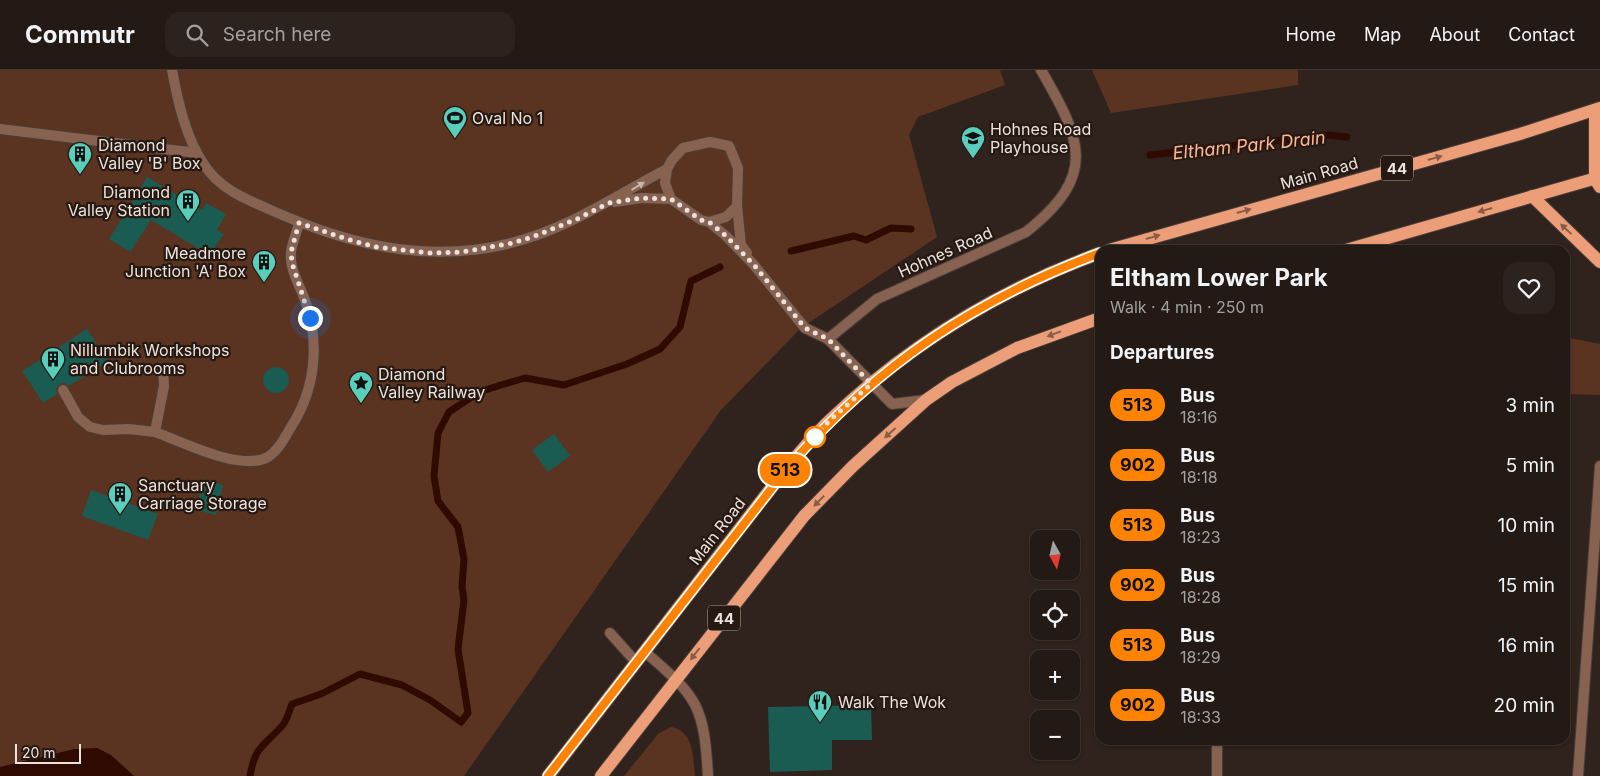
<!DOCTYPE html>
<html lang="en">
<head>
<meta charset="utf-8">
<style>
	body { margin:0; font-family:Inter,sans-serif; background:#2c231e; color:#f1f3f6; height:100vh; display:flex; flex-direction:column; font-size:19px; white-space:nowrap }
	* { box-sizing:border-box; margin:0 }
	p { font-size:16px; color:#a3a1a0 }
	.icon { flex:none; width:28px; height:28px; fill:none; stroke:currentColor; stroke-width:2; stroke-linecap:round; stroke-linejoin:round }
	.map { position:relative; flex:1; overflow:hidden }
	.drawer { position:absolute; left:1095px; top:175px; width:475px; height:500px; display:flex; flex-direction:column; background:#241a15; border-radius:15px; box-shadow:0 1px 4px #0004,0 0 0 1px #413834 }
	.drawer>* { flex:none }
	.badge { padding:0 10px; border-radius:16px; font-size:18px; line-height:32px }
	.needle { width:32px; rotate:172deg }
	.controls { position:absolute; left:1030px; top:460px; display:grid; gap:10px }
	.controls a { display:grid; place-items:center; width:50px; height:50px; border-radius:10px; background:#241a15; box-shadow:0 1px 4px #0004,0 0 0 1px #413834; font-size:25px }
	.scale { position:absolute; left:15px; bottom:12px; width:66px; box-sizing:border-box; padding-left:5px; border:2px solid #ebe1dd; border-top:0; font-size:14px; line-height:18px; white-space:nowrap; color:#ebe1dd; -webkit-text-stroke:4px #261912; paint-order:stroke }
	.you { position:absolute; width:25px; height:25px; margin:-12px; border:4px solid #fff; border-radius:50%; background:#1a73e8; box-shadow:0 0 0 8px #1a73e833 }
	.map>.badge { position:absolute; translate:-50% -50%; box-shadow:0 0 0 2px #fff }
	h2 { padding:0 15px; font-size:19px; line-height:45px }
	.round { display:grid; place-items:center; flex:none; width:52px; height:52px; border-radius:15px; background:#2c231e }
	.head { display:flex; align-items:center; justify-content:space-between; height:85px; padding:0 15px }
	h1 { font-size:24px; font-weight:700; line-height:38px }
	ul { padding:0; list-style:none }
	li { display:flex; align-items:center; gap:15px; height:60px; padding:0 15px }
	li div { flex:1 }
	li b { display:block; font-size:19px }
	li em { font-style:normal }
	li .badge { min-width:55px; font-weight:700; text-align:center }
	header { display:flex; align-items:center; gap:30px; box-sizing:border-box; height:70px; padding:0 25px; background:#241a15; border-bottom:1px solid #413834 }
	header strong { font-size:24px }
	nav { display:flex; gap:28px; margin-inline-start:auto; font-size:18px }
	.search { width:350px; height:45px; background:#2c231e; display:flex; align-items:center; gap:12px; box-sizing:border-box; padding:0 18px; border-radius:15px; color:#a3a1a0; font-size:19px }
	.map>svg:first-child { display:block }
	.green { fill:#5b3421 }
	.water { fill:#2e0a00 }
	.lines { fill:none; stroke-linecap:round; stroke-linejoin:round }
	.stream { stroke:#2e0a00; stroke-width:7 }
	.building { fill:#1a5b52 }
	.lane-casing { stroke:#4a3d37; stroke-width:12 }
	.street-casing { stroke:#4a3d37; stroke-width:12 }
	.primary-casing { stroke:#4a3d37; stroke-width:14 }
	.lane { stroke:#886250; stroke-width:10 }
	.street { stroke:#886250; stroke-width:10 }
	.primary { stroke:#ec9e78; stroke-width:12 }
	.oneway { fill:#895c45 }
	.oneway2 { fill:#c8b5ac }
	.line-casing { stroke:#fff; stroke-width:11 }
	.line { stroke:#ff8200; stroke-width:8 }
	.walk { stroke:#ebe1dd; stroke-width:5; stroke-dasharray:0 9 }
	.stop-dot { fill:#fff; stroke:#ff8200; stroke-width:2.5 }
	.labels { text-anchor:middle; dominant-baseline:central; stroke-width:4.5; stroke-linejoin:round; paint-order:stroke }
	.shield { fill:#261912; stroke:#b0a5a0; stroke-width:1 }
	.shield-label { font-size:15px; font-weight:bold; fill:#ebe1dd }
	.poi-label { font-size:16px; fill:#ebe1dd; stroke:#261912; text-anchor:start }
	.street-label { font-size:16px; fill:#ebe1dd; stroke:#261912 }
	.water-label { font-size:18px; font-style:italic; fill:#ffb694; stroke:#261912 }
</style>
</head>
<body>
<header>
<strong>Commutr</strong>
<div class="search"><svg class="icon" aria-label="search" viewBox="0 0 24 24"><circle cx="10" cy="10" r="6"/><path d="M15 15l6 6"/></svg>Search here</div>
<nav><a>Home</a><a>Map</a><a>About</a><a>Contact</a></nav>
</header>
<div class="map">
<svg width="1600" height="706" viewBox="0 0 1600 706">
	<rect width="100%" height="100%" fill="#30221c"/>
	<path class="green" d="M0,0H1000L1005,15L918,47L909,65L937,167L801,258L721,340L464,706H134L123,696L75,679L0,697Z
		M1092,0H1298V15L1111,43Z
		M1565,267L1600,274V325L1565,324Z
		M671,657C694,661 693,687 695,706H624L658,664Z"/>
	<path class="water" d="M97,678L111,685L134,706H0V697L75,679Z"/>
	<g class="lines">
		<path class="stream" d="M1150,85L1328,65L1347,67
			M791,181L854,166L866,170L891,158L911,159
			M250,706C255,676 263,677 282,656C287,651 289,641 292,634L321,624L360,604L402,615L430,630L461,652L468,643L458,579L464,530L462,517L464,489L458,457L438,431L434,406L438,363L449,342L479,322L501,315L525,308L564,315L627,294L660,279L680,257L691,211L720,197"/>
	</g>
	<path class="building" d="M147,107L202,140L206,133L226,144L217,160L224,164L209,185L151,150L130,182L109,169Z
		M87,259L108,291L69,316L64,313L59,314L56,319L57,324L43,333L22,301Z
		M263 310a13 13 0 1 1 26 0a13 13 0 1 1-26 0Z
		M554,364L570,386L548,402L532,380Z
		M203,409L223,415L216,445L196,440Z
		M91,420L158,444L148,470L82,446Z
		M871,635L872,670H832V700L770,702L768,637Z"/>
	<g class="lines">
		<g class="lane-casing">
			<path id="lane" d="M172,0C178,32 186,69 205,96C221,120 248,130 273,141C349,175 428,194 511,173C568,159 615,126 667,99
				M0,59L197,83
				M710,72L729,76L738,98L737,136L726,147L709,152L701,150L671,129L665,113L667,99L672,90L683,78Z
				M615,132L641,128L671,129
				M737,136L741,175L747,183
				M709,152L726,166L754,195L805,258L828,269
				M163,299L164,316L155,362C183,372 240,402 268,387C279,380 285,367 291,357C315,320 320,275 306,233C301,217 289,200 291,182C292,173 297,162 299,153
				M63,320L78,347L90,357L103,360L129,359L155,362
				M610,563L636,592"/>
		</g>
		<g class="street-casing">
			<path id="street" d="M926,330L892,334L828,269L877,229L1026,162C1098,105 1082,71 1041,0
				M645,582C698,627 704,636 708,706
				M1217,706V670
				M1578,706L1600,396"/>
		</g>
		<g class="primary-casing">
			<path id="primary" d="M1595,40V109L1600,117
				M1532,126L1600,192
				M1109,180L1520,64L1600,38
				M1346,180L1600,107
				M548,706L789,395C802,380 815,364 830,350C908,275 999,220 1100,183
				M601,706L804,446L853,396L926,330L952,312L1017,278L1100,248"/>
		</g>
		<use href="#lane" class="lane"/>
		<use href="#street" class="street"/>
		<use href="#primary" class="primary"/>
	</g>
	<defs><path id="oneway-solid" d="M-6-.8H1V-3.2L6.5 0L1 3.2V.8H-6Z" transform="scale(1.25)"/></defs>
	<g class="oneway">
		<use href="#oneway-solid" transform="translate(1435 88) rotate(-16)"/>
		<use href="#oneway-solid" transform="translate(1485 140) rotate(164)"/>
		<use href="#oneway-solid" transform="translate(1244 141) rotate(-16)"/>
		<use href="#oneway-solid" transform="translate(1566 159) rotate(-137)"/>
		<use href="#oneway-solid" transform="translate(1153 167) rotate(-16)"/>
		<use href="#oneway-solid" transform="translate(1054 264) rotate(160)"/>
		<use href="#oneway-solid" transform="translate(890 363) rotate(138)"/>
		<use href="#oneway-solid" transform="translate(819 431) rotate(134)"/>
		<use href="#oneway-solid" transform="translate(695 584) rotate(128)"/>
	</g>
	<use class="oneway2" href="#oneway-solid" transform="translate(638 116) rotate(-31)"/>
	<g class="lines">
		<g class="line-casing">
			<path id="line" d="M548,706L789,396C878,295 974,230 1100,183"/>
		</g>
		<use href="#line" class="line"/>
		<path class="walk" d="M310,248L292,193L291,182L299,153L350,170L376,177L431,183L462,182L513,173L535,166L577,149L609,133L641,128L671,129L701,150L709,152L726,166L754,195L805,258L828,269L871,314L829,351L815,367"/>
	</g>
	<defs>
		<g id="stadium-pin" transform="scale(1.25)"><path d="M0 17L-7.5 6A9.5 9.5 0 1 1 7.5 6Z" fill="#5acebd" stroke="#261912"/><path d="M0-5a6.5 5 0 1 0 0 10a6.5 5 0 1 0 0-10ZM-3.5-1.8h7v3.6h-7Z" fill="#111"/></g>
		<g id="school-pin" transform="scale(1.25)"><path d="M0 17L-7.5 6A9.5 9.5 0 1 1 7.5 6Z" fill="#5acebd" stroke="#261912"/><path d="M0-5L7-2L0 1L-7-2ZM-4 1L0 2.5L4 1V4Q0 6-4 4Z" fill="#111"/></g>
		<g id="building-pin" transform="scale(1.25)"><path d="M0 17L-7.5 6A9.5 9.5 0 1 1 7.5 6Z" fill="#5acebd" stroke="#261912"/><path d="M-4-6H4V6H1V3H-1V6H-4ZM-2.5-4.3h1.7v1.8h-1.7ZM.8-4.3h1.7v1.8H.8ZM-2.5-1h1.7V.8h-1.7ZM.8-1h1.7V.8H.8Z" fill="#111"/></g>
		<g id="sight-pin" transform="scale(1.25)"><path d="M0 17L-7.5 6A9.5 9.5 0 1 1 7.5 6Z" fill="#5acebd" stroke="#261912"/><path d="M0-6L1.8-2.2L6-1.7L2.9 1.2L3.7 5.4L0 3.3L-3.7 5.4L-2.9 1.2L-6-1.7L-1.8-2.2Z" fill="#111"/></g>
		<g id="restaurant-pin" transform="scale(1.25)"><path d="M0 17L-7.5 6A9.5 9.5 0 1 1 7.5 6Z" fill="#5acebd" stroke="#261912"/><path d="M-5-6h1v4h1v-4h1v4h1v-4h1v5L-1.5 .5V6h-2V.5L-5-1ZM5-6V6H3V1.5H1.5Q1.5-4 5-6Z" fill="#111"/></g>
	</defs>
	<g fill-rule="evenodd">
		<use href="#stadium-pin" x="455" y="48"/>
		<use href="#school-pin" x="973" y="68"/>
		<use href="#building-pin" x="80" y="84"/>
		<use href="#building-pin" x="188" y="131"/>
		<use href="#building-pin" x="264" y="192"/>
		<use href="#building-pin" x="53" y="289"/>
		<use href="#sight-pin" x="361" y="313"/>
		<use href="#building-pin" x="120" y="424"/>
		<use href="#restaurant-pin" x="820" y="632"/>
	</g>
	<circle class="stop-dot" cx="815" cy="367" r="10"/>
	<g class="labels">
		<g class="shield">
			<rect x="1381" y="85.5" width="32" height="25" rx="4"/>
			<rect x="708" y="535.5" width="32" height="25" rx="4"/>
		</g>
		<g class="shield-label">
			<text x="1397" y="98">44</text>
			<text x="724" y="548">44</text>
		</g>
		<g class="poi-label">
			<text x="472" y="48">Oval No 1</text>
			<text x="990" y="59">Hohnes Road<tspan x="990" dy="18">Playhouse</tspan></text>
			<text x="98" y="75">Diamond<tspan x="98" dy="18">Valley 'B' Box</tspan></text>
			<text x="170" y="122" text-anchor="end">Diamond<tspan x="170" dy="18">Valley Station</tspan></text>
			<text x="246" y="183" text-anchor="end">Meadmore<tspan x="246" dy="18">Junction 'A' Box</tspan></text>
			<text x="70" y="280">Nillumbik Workshops<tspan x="70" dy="18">and Clubrooms</tspan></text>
			<text x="378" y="304">Diamond<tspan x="378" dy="18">Valley Railway</tspan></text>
			<text x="138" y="415">Sanctuary<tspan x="138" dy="18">Carriage Storage</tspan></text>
			<text x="838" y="632">Walk The Wok</text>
		</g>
		<g class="street-label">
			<text transform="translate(1319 103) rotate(-16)">Main Road</text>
			<text transform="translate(945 182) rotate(-24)">Hohnes Road</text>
			<text transform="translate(717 461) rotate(-52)">Main Road</text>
		</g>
		<g class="water-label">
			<text transform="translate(1249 75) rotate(-6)">Eltham Park Drain</text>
		</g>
	</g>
</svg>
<div class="controls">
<a><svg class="needle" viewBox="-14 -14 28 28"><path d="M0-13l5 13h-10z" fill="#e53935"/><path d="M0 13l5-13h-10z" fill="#a3a1a0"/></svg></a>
<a><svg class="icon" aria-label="locate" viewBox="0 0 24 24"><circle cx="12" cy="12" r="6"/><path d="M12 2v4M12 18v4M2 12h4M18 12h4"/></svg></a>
<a>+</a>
<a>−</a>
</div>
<div class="scale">20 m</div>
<div class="you" style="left:310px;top:248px"></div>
<b class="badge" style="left:785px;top:400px;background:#ff8200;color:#111">513</b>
<section class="drawer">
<div class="head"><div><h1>Eltham Lower Park</h1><p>Walk · 4 min · 250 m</p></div><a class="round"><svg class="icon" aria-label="heart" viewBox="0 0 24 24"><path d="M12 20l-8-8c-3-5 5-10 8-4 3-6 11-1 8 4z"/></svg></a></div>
<h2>Departures</h2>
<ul>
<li><span class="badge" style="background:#ff8200;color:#111">513</span><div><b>Bus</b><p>18:16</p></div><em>3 min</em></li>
<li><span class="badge" style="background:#ff8200;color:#111">902</span><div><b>Bus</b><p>18:18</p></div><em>5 min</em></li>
<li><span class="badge" style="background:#ff8200;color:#111">513</span><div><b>Bus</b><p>18:23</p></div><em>10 min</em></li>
<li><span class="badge" style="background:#ff8200;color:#111">902</span><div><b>Bus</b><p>18:28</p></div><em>15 min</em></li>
<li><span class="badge" style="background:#ff8200;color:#111">513</span><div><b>Bus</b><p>18:29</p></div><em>16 min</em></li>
<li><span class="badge" style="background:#ff8200;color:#111">902</span><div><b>Bus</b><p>18:33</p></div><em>20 min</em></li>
</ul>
</section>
</div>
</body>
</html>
